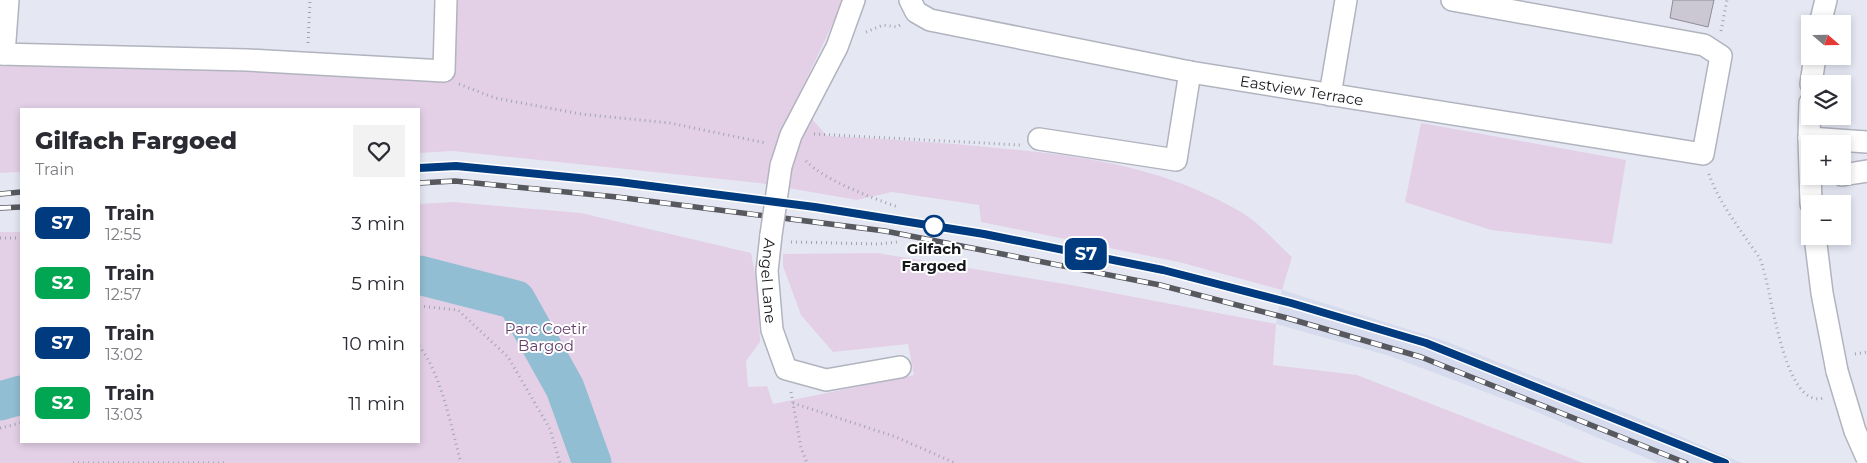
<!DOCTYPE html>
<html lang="en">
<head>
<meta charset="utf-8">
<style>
	body { margin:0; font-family:Montserrat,sans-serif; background:#f2f2f3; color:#2b2b33; height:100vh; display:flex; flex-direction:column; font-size:19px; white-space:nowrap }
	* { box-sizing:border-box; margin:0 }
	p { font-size:16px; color:#7c7c81 }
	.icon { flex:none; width:28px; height:28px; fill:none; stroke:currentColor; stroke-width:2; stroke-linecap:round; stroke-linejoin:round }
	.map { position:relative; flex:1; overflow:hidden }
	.details { position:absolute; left:20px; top:108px; width:400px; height:335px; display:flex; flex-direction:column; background:#fff; border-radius:0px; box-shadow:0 2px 8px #0003 }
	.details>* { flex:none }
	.badge { padding:0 10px; border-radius:8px; font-size:18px; line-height:32px }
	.needle { width:32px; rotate:110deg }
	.controls { position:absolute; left:1801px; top:15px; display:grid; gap:10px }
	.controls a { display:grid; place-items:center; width:50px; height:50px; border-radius:0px; background:#fff; box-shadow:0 2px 8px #0003; font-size:25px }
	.map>.badge { position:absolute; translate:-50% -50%; box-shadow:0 0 0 2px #fff }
	.round { display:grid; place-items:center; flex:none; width:52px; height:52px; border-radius:0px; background:#f2f2f3 }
	.summary { display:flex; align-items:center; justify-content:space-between; height:85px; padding:0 15px }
	h1 { font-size:24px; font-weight:800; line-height:38px }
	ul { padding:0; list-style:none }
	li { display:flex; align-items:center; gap:15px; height:60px; padding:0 15px }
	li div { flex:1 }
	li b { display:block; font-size:19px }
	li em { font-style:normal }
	li .badge { min-width:55px; font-weight:700; text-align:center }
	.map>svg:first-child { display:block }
	.built { fill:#d6dbed }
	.green { fill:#e3d0e7 }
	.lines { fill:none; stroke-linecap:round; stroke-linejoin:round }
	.river { stroke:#91bed2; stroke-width:39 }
	.building { fill:#cbc8d3; stroke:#8e8c96 }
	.minor-casing { stroke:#b1b4be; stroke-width:24 }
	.path { stroke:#a2a4ad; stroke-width:3; stroke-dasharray:1 4; stroke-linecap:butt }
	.minor { stroke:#fff; stroke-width:21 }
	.rail-casing { stroke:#57595f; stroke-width:5.5 }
	.rail { stroke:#fff; stroke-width:4; stroke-dasharray:11; stroke-linecap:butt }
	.minor-bridge-casing { stroke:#b1b4be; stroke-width:24; stroke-linecap:butt }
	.minor-bridge { stroke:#fff; stroke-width:21 }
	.line-casing { stroke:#fff; stroke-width:11 }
	.line { stroke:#003b80; stroke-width:8 }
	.stop-dot { fill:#fff; stroke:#003b80; stroke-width:2.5 }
	.labels { text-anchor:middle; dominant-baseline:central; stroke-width:4; stroke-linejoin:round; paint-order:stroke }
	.street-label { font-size:15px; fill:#16171b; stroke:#fff }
	.stop-label { font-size:15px; font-weight:bold; fill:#16171b; stroke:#fff }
	.park-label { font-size:15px; fill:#633e6c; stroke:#fff }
</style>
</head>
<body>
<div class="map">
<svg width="1867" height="463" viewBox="0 0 1867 463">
	<rect width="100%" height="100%" fill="#e5e8f3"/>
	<path class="built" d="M1282,290L1445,341L1631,415L1742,463H1658L1525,407L1390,356L1276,324Z"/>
	<path class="green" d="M454,0H844L796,101L827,136C884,139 941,142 998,148C1084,156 1165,167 1241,212C1260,223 1276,243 1292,257L1282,290L1179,262L981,222L979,205L892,192L857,200L759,183L453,151L419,153V109H21V172L0,173V61L444,80L455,71Z
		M1421,123L1626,160L1612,244L1491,230L1405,202Z
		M453,202L581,213L751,253L758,289L760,342L746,361L748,387L767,386L773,404L914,375L908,344L833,352L801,315L783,266V254L877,253L1071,285L1276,324L1273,365L1357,375L1583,463H0V232H21V441H419V204Z"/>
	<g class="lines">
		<path class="river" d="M419,275L516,300L565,388L592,463
			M0,401L21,395"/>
	</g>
	<path class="building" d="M1673,0H1714L1708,27L1670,18Z"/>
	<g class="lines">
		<g class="minor-casing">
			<g id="minor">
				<path id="s1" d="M910,0L916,12L930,20L1190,72L1703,154L1721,56L1704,45L1452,0"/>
				<path d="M1820,24L1826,0"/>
				<path d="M0,54L247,60L444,71L446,0"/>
				<path d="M4,54L8,0"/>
				<path d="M1811,84L1815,56"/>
				<path d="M1330,95L1346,0"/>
				<path d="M1810,103L1809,138L1811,204"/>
				<path d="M1809,138L1867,142"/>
				<path d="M1039,139L1176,160L1190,72"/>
				<path d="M781,166L791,135L837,47L854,0"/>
				<path d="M1842,175L1867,171"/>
				<path id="s2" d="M771,235L767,271L772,330L786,369L826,380L900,367"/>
				<path d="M1815,236L1822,293L1837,371"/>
			</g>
		</g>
		<path class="path" d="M1721,31L1727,0
			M866,32L883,25L897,27L900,25
			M308,43L310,0
			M459,84L495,98L581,114L670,123L766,143
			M814,134L1020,145
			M806,161C824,180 872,198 898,207
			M1709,174C1717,198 1733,219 1747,240C1751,246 1757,253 1760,259C1772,285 1782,410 1824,398
			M0,238H21
			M791,242L878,244L897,242
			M419,306L458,310L508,357L550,429L560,463
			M419,346C442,375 451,427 461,463
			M1855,354L1867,352
			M791,392L801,448L807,463
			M793,403L896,437L955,463
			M0,428L21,423
			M73,463H224"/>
		<use href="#minor" class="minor"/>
		<g class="rail-casing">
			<path id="rail" d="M419,168L456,166L619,182L780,202L933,225L1163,270L1291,303L1426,343L1725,463
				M419,183L455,181L617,197L885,231L1160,285L1287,318L1421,357L1686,463
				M0,194L21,192
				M0,208L21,207"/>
		</g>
		<use href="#rail" class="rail"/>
		<g class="minor-bridge-casing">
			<path id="minor-bridge" d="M771,235L781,166
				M1837,371L1855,431L1867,458"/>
		</g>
		<use href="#minor-bridge" class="minor-bridge"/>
	</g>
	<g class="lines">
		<g class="line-casing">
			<path id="line" d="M419,168L456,166L619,182L815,207L984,234L1163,270L1291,303L1426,343L1725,463"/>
		</g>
		<use href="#line" class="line"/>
	</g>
	<circle class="stop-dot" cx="934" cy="226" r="10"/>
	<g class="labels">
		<g class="street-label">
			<text stroke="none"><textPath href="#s1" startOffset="408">Eastview Terrace</textPath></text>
			<text stroke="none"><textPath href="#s2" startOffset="46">Angel Lane</textPath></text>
		</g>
		<g class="stop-label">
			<text x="934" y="248">Gilfach<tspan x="934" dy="17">Fargoed</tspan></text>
		</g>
		<g class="park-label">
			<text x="546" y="328">Parc Coetir<tspan x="546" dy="17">Bargod</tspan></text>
		</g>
	</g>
</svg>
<div class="controls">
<a><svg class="needle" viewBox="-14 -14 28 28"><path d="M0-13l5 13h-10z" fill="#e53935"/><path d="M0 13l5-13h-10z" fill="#7c7c81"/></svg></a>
<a><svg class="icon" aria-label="layers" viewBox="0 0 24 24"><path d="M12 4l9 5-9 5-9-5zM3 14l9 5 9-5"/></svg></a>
<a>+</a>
<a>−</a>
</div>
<b class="badge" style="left:1086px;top:254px;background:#003b80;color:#fff">S7</b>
<section class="details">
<div class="summary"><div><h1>Gilfach Fargoed</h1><p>Train</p></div><a class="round"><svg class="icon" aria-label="heart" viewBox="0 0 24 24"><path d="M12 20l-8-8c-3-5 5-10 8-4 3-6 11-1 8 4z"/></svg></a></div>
<ul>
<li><span class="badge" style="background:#003b80;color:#fff">S7</span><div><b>Train</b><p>12:55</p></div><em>3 min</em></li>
<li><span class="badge" style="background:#00a651;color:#fff">S2</span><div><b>Train</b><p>12:57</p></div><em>5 min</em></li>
<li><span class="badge" style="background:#003b80;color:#fff">S7</span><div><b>Train</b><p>13:02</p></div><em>10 min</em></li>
<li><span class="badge" style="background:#00a651;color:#fff">S2</span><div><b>Train</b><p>13:03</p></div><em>11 min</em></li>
</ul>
</section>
</div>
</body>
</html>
